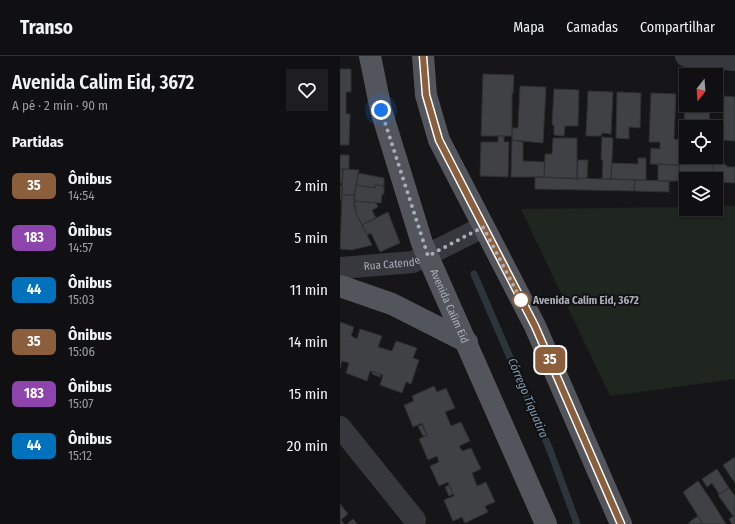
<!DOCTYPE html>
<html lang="pt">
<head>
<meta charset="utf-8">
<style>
	body { margin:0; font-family:"Fira Sans Condensed",sans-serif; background:#1e1e20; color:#f1f3f6; height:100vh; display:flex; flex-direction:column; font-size:15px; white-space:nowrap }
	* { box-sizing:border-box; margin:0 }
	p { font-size:13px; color:#9c9d9f }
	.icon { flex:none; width:22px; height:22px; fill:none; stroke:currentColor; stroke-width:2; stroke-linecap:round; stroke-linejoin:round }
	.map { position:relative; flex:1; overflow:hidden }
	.drawer { display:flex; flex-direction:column; background:#101012; width:340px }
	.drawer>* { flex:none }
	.badge { padding:0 8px; border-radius:6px; font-size:14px; line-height:26px }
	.needle { width:26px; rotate:197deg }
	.buttons { position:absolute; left:339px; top:12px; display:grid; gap:8px }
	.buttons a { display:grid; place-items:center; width:44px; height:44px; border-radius:0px; background:#101012; box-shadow:0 2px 6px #0003,0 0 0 1px #303032; font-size:20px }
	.you { position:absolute; width:20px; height:20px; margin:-10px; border:3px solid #fff; border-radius:50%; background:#1a73e8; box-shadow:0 0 0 6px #1a73e833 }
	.map>.badge { position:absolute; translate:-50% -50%; box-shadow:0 0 0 2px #fff }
	h2 { padding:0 12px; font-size:15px; line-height:36px }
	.round { display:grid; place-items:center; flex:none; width:42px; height:42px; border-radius:0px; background:#1e1e20 }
	.headline { display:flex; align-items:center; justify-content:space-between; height:68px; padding:0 12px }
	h1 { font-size:19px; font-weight:600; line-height:30px }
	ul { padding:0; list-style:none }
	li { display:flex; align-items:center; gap:12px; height:52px; padding:0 12px }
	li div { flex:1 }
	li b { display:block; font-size:15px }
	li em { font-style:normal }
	li .badge { min-width:44px; font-weight:700; text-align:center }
	header { display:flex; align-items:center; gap:24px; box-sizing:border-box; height:56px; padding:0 20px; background:#101012; border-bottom:1px solid #303032 }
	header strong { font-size:19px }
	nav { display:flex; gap:22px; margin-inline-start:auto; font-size:14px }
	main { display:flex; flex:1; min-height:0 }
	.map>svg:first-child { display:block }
	.green { fill:#1e261f }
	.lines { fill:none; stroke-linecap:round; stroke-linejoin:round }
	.stream { stroke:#2c353c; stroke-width:7 }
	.building { fill:#404145; stroke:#303034 }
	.street { stroke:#37383d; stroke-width:22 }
	.primary { stroke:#53555c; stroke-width:22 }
	.line-casing { stroke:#fff; stroke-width:9 }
	.line { stroke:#8b5e3c; stroke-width:6 }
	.walk { stroke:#a8adb8; stroke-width:4; stroke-dasharray:0 7.2 }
	.stop-dot { fill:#fff; stroke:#8b5e3c; stroke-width:2 }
	.labels { text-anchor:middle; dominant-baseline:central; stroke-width:4; stroke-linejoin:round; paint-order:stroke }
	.street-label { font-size:11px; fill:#a8adb8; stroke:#111113 }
	.stop-label { font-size:11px; font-weight:bold; fill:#a8adb8; stroke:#111113; text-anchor:start }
	.water-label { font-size:12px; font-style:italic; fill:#7f9bb3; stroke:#111113 }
</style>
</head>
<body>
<header>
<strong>Transo</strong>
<nav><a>Mapa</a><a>Camadas</a><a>Compartilhar</a></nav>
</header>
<main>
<section class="drawer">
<div class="headline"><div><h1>Avenida Calim Eid, 3672</h1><p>A pé · 2 min · 90 m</p></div><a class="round"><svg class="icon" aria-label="heart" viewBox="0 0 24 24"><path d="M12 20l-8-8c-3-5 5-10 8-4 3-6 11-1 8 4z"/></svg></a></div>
<h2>Partidas</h2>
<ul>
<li><span class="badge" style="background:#8b5e3c;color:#fff">35</span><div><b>Ônibus</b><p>14:54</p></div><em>2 min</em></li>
<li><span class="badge" style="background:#8e44ad;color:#fff">183</span><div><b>Ônibus</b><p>14:57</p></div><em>5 min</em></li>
<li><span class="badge" style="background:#0072bc;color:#fff">44</span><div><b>Ônibus</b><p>15:03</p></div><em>11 min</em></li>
<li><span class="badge" style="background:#8b5e3c;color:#fff">35</span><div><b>Ônibus</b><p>15:06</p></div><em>14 min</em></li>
<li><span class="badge" style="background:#8e44ad;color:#fff">183</span><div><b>Ônibus</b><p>15:07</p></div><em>15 min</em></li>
<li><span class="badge" style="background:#0072bc;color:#fff">44</span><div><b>Ônibus</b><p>15:12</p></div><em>20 min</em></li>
</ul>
</section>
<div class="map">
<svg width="395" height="468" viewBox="0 0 395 468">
	<rect width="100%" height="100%" fill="#161618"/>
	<path class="green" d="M376,150H395V323L270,340L181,153L346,151V153H376Z"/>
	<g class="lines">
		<path class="stream" d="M134,218L210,394L237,468"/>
	</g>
	<path class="building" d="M0,13H11V36H6V58H10L9,89H0Z
		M143,18L174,19L173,38L172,37V80H141Z
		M180,30L206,31L203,87L172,84V72H178Z
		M214,33L239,34L238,70H225L224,80L214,79V69H212Z
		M248,35L273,36L271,78L262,77L261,80H246Z
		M277,36L301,37L300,72L289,71V83L276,82Z
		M311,37L336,38L334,83L341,84L339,109L310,108L311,92L320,93V86H309Z
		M345,38L346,49H370L369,71H346V83H344V73Z
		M384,40L395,41V85L383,84Z
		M158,80H164V86H169L168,121L140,120L141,86H158Z
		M262,81L273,82L271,123H262L263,104H261Z
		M213,82H237V123L204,121L205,98H212Z
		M172,84L183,86V105L205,106L204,121H171Z
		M376,97H381V105L388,111H395V127L376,126V123H373L374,101H376Z
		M0,99H9V113H0Z
		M364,101H374L373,123L339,125L340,103L364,104Z
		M298,102H306V124L271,123L272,107L298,108Z
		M238,104H248L247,122L237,123Z
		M318,108L339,109V125H318Z
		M0,113H3L2,127H0Z
		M3,113L19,114L14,139H2Z
		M18,117L44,122V130L35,129V132L16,129Z
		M195,121L295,124L294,135L195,133Z
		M295,124L329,125V136L294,135Z
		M0,129L2,130L1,144H0Z
		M16,129L35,132V129L44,130V138H42L41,147L14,145Z
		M2,139H14V150L17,159L32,189L12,194L0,193Z
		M14,145L36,147L38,151L32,154L36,162L22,169L17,159Z
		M48,156L60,187L40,196L31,177L27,179L22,169Z
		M0,266L14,271L11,280L17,283L20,273L42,280L38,291L52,295L56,285L77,292L73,302L79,304L71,328L66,326L62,337L40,329L43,319L30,315L27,325L6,317L9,307L2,305L0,313Z
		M32,315L41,319L40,321L32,318Z
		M94,330L97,336L106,332L115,352L105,356L111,370L121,366L130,385L119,390L122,395L131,392L141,413L132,417L137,430L146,426L155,446L145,450L148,456L125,467L122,461L113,465L104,444L114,440L108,426L99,430L90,410L99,406L97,400L88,404L79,383L87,379L82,367L73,371L64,349L74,345L72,340Z
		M82,369L87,379L83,380L78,370Z
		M395,401V427L383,409Z
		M377,413L389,432L379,438L372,427L367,431L362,423Z
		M358,425L371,444L386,468H363L343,436Z
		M109,429L113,438L109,440L105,431Z
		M389,432L395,440V458L393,460L378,439Z
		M0,448L8,458L1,464L4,468H0Z
		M395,459V468H392L389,463Z
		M358,460L363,468H348L352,464Z
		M13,463L17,468H7Z"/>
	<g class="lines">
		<g class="street">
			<path d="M346,0L395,4"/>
			<path id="s1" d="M0,212L73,206L143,171"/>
			<path d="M0,371L75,464"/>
		</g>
		<g class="primary">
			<path id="s2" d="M30,0L41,54L82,187L206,468"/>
			<path d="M83,0L86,39L99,84L195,270L281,468"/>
			<path d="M0,230L52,248L127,286"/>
		</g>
	</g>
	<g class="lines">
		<g class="line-casing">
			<path id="line" d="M83,0L86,39L99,84L195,270L281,468"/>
		</g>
		<use href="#line" class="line"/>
		<path class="walk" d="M41,54L88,200L143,171L181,244"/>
	</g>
	<circle class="stop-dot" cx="181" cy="244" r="8"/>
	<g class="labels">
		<g class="street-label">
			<text stroke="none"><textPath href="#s1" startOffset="52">Rua Catende</textPath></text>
			<text stroke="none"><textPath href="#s2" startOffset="263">Avenida Calim Eid</textPath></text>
		</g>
		<g class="stop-label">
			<text x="193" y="244">Avenida Calim Eid, 3672</text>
		</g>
		<g class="water-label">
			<text transform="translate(188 342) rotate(67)">Córrego Tiquatira</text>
		</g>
	</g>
</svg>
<div class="buttons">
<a><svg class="needle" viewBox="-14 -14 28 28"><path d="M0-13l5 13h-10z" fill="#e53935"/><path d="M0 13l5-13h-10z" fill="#9c9d9f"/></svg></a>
<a><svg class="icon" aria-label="locate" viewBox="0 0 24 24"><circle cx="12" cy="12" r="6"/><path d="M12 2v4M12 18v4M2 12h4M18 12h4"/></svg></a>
<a><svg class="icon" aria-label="layers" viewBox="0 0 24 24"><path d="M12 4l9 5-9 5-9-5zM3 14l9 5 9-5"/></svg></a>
</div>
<div class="you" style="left:41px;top:54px"></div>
<b class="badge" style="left:210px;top:304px;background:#8b5e3c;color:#fff">35</b>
</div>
</main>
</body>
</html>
